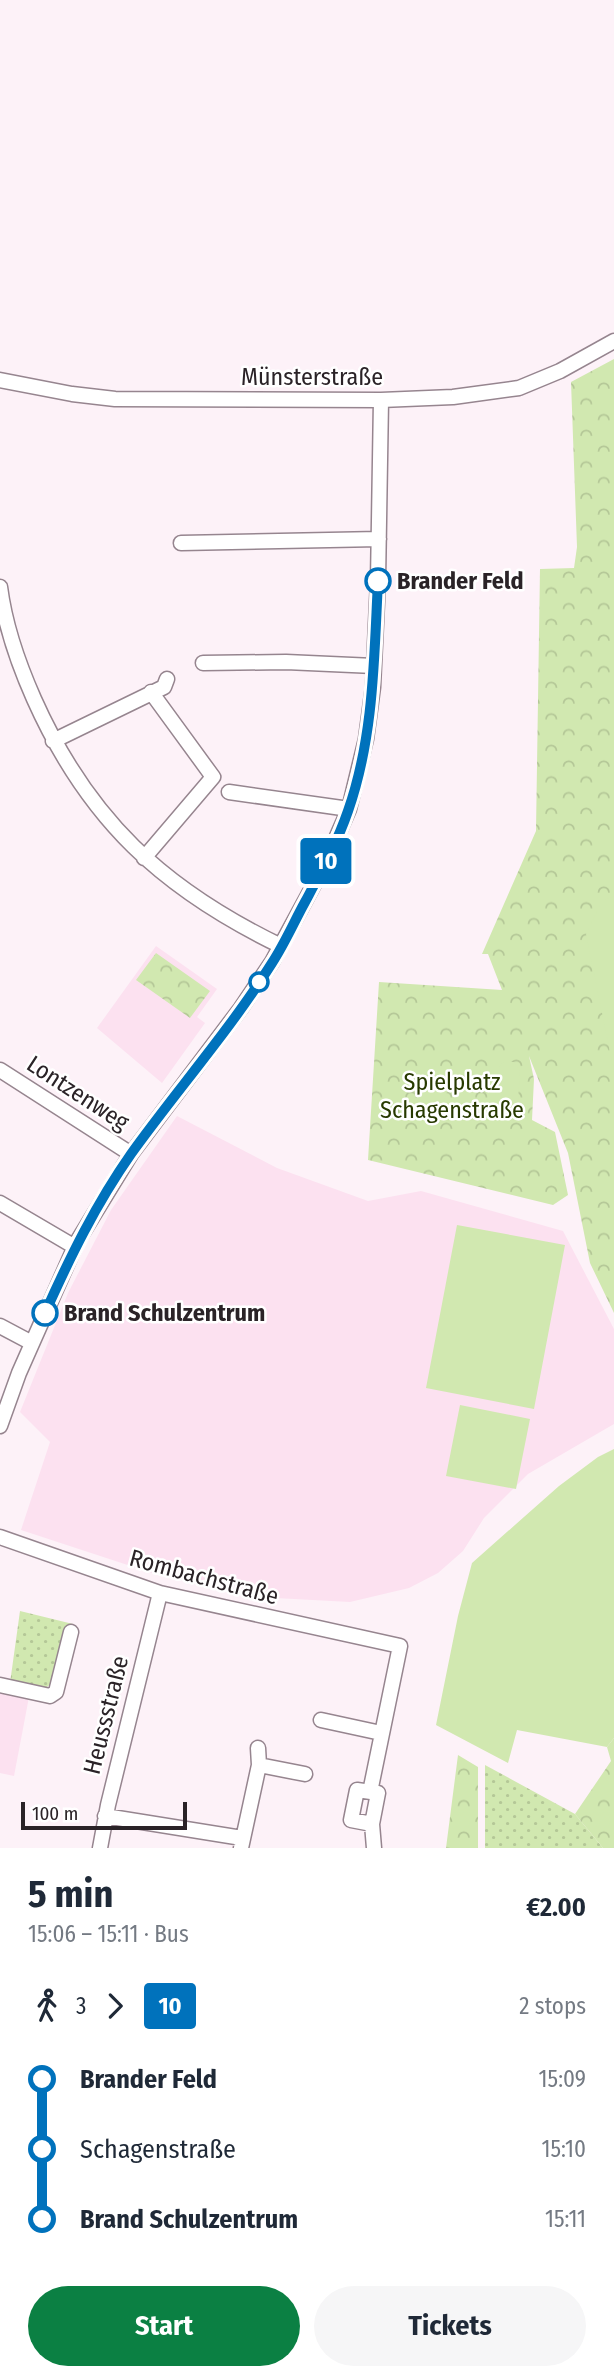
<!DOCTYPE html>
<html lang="en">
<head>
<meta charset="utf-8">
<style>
	body { margin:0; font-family:"Fira Sans Condensed",sans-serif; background:#f6f6f7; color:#1f2937; height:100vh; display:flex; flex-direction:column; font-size:26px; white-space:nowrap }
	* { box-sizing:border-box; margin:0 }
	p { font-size:23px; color:#747a83 }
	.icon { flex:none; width:38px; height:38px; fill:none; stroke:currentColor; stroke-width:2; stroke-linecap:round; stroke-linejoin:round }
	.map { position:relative; height:1848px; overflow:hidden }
	.sheet { display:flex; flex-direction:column; background:#fff; flex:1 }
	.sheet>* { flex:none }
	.badge { padding:0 14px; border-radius:5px; font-size:24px; line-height:46px }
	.scale { position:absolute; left:21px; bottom:18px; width:166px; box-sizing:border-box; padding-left:7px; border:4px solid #2a2327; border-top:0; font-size:19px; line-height:24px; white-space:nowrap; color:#2a2327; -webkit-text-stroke:5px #fff; paint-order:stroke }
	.map>.badge { position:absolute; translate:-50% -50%; box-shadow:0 0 0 4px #fff }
	.legs { display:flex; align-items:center; gap:10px; height:77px; padding:0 28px; font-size:23px }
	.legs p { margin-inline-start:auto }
	.headline { display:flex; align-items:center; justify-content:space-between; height:119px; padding:0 28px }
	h1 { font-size:38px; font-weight:700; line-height:52px }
	.primary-button { display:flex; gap:14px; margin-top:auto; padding:14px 28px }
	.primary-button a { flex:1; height:80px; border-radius:42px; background:#0b8043; color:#fff; font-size:28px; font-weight:700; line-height:80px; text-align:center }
	.primary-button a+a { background:#f6f6f7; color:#1f2937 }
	ul { padding:0 28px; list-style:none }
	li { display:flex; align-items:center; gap:24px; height:70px; font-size:26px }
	li i { display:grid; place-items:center; width:10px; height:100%; margin:0 9px; background:currentColor }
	li i::after { content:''; width:18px; height:18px; margin:-9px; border:5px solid; border-radius:50%; background:#fff }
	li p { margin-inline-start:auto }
	li:first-child i { background:linear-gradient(#0000 50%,currentColor 0) }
	li:last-child i { background:linear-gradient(currentColor 50%,#0000 0) }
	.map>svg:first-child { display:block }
	.built { fill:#fce1f0 }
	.grass { fill:url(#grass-dots) }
	.park { fill:url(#park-crowns) }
	.pitch { fill:#d1e8b0 }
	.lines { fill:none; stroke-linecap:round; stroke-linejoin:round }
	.minor-casing { stroke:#96858f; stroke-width:17 }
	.minor { stroke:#fff; stroke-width:14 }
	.line-1-casing { stroke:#fff; stroke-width:16 }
	.line-1 { stroke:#0072bc; stroke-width:10 }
	.stop-1-dot { fill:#fff; stroke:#0072bc; stroke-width:3.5 }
	.labels { text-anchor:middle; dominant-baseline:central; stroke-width:5; stroke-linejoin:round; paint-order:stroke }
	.street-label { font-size:24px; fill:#2a2327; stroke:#fff }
	.stop-label { font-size:24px; font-weight:bold; fill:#2a2327; stroke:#fff; text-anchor:start }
	.park-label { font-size:24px; fill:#283a00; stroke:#fff }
</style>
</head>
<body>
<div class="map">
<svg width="614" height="1848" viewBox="0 0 614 1848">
	<defs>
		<pattern id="grass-dots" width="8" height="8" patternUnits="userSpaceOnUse" patternTransform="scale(1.75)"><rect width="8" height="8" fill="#d1e8b0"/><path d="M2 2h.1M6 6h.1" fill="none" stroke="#b4c797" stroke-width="1.8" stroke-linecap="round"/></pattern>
		<pattern id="park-crowns" width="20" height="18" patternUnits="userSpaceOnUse" patternTransform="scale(1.75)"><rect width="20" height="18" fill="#d1e8b0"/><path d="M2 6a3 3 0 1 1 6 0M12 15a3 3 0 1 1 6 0" fill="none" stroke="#b4c797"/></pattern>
	</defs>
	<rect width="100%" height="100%" fill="#fdf2f8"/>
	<path class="built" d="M156,946L217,989L197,1017L205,1023L162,1083L97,1028Z
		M177,1116L277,1168L368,1201L421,1191L563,1231L614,1329V1424L528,1474L484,1518L463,1551L438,1573L409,1588L350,1602L275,1598L155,1574L21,1530L50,1442L20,1412L68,1293L111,1210Z
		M0,1690L29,1697L14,1776L0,1773Z"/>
	<path class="grass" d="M20,1611L73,1624L57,1679L43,1690L10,1683Z
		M485,1765L575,1814L603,1848H485Z"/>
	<path class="park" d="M614,359V1313L590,1263L568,1153L529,1056L534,1079L532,1120L555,1132L568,1195L553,1205L368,1160L379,982L502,990L488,954H482L536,831L540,569L574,568L577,547L571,382Z
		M156,953L210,991L190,1018L136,980Z
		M614,1738V1848H603L575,1814L611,1761L607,1747Z
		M458,1755L478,1767V1848H446Z"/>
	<path class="pitch" d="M614,896V1072L586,934L602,901Z
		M504,1062H514L520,1071L518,1101L516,1106L505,1110L497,1105L495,1100L497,1068Z
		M425,1075L450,1084L435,1123L411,1114Z
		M457,1225L565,1245L534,1409L426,1388Z
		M460,1405L530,1419L516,1489L446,1476Z
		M614,1449V1738L607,1747L517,1730L508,1763L436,1725L458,1616L472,1563L559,1486L598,1457Z"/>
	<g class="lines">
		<g class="minor-casing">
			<path id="minor" d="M0,380L72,394L115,399L381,400L453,397L519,388L560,371L614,341
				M181,543L379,539
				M0,587C5,626 18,663 34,699C88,820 163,889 281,946
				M203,663L286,662L374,666
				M53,741L164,687L167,679
				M229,792L349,809
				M144,858L213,777L151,692
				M0,1070L131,1154
				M0,1203L75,1247
				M0,1326L32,1343
				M0,1426L19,1373L77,1242L131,1154L241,1008L272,962L325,864L349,809L366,739L373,687L378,581L381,400
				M0,1537L160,1593L400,1646L370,1792
				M0,1685L50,1696L56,1692L71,1632
				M321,1720L381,1733
				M259,1765L305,1774
				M105,1816L242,1838
				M372,1824L351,1820L357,1790L378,1793L372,1824L374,1848
				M100,1848L108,1805L160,1593
				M241,1848L259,1765L258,1748"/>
		</g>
		<use href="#minor" class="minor"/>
	</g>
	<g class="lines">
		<g class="line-1-casing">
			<path id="line-1" d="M45,1313C70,1257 96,1204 131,1154C177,1090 230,1030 272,963C285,943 294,922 305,902C321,872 337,843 348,811C374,737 374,658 378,581"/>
		</g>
		<use href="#line-1" class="line-1"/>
	</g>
	<g class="stop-1-dot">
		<circle cx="378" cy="581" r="12"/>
		<circle cx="259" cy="982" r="9"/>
		<circle cx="45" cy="1313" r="12"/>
	</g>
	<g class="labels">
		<g class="street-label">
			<text x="312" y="377">Münsterstraße</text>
			<text transform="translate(78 1093) rotate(33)">Lontzenweg</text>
			<text transform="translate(204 1577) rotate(15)">Rombachstraße</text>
			<text transform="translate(106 1715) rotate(-76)">Heussstraße</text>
		</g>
		<g class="stop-label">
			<text x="397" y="581">Brander Feld</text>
			<text x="64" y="1313">Brand Schulzentrum</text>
		</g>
		<g class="park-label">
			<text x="452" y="1082">Spielplatz<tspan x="452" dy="28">Schagenstraße</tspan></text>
		</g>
	</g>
</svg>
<div class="scale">100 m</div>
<b class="badge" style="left:326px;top:861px;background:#0072bc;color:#fff">10</b>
</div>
<section class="sheet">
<div class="headline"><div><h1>5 min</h1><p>15:06 – 15:11 · Bus</p></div><b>€2.00</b></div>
<div class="legs"><svg class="icon" aria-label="walk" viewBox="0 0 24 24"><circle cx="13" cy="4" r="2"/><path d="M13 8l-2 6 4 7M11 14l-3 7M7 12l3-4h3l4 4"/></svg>3<svg class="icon" aria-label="forward" viewBox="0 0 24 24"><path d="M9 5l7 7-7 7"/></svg><b class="badge" style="background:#0072bc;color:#fff">10</b><p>2 stops</p></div>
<ul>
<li><i style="color:#0072bc"></i><b>Brander Feld</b><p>15:09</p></li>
<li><i style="color:#0072bc"></i><span>Schagenstraße</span><p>15:10</p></li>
<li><i style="color:#0072bc"></i><b>Brand Schulzentrum</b><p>15:11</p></li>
</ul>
<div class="primary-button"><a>Start</a><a>Tickets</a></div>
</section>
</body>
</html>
